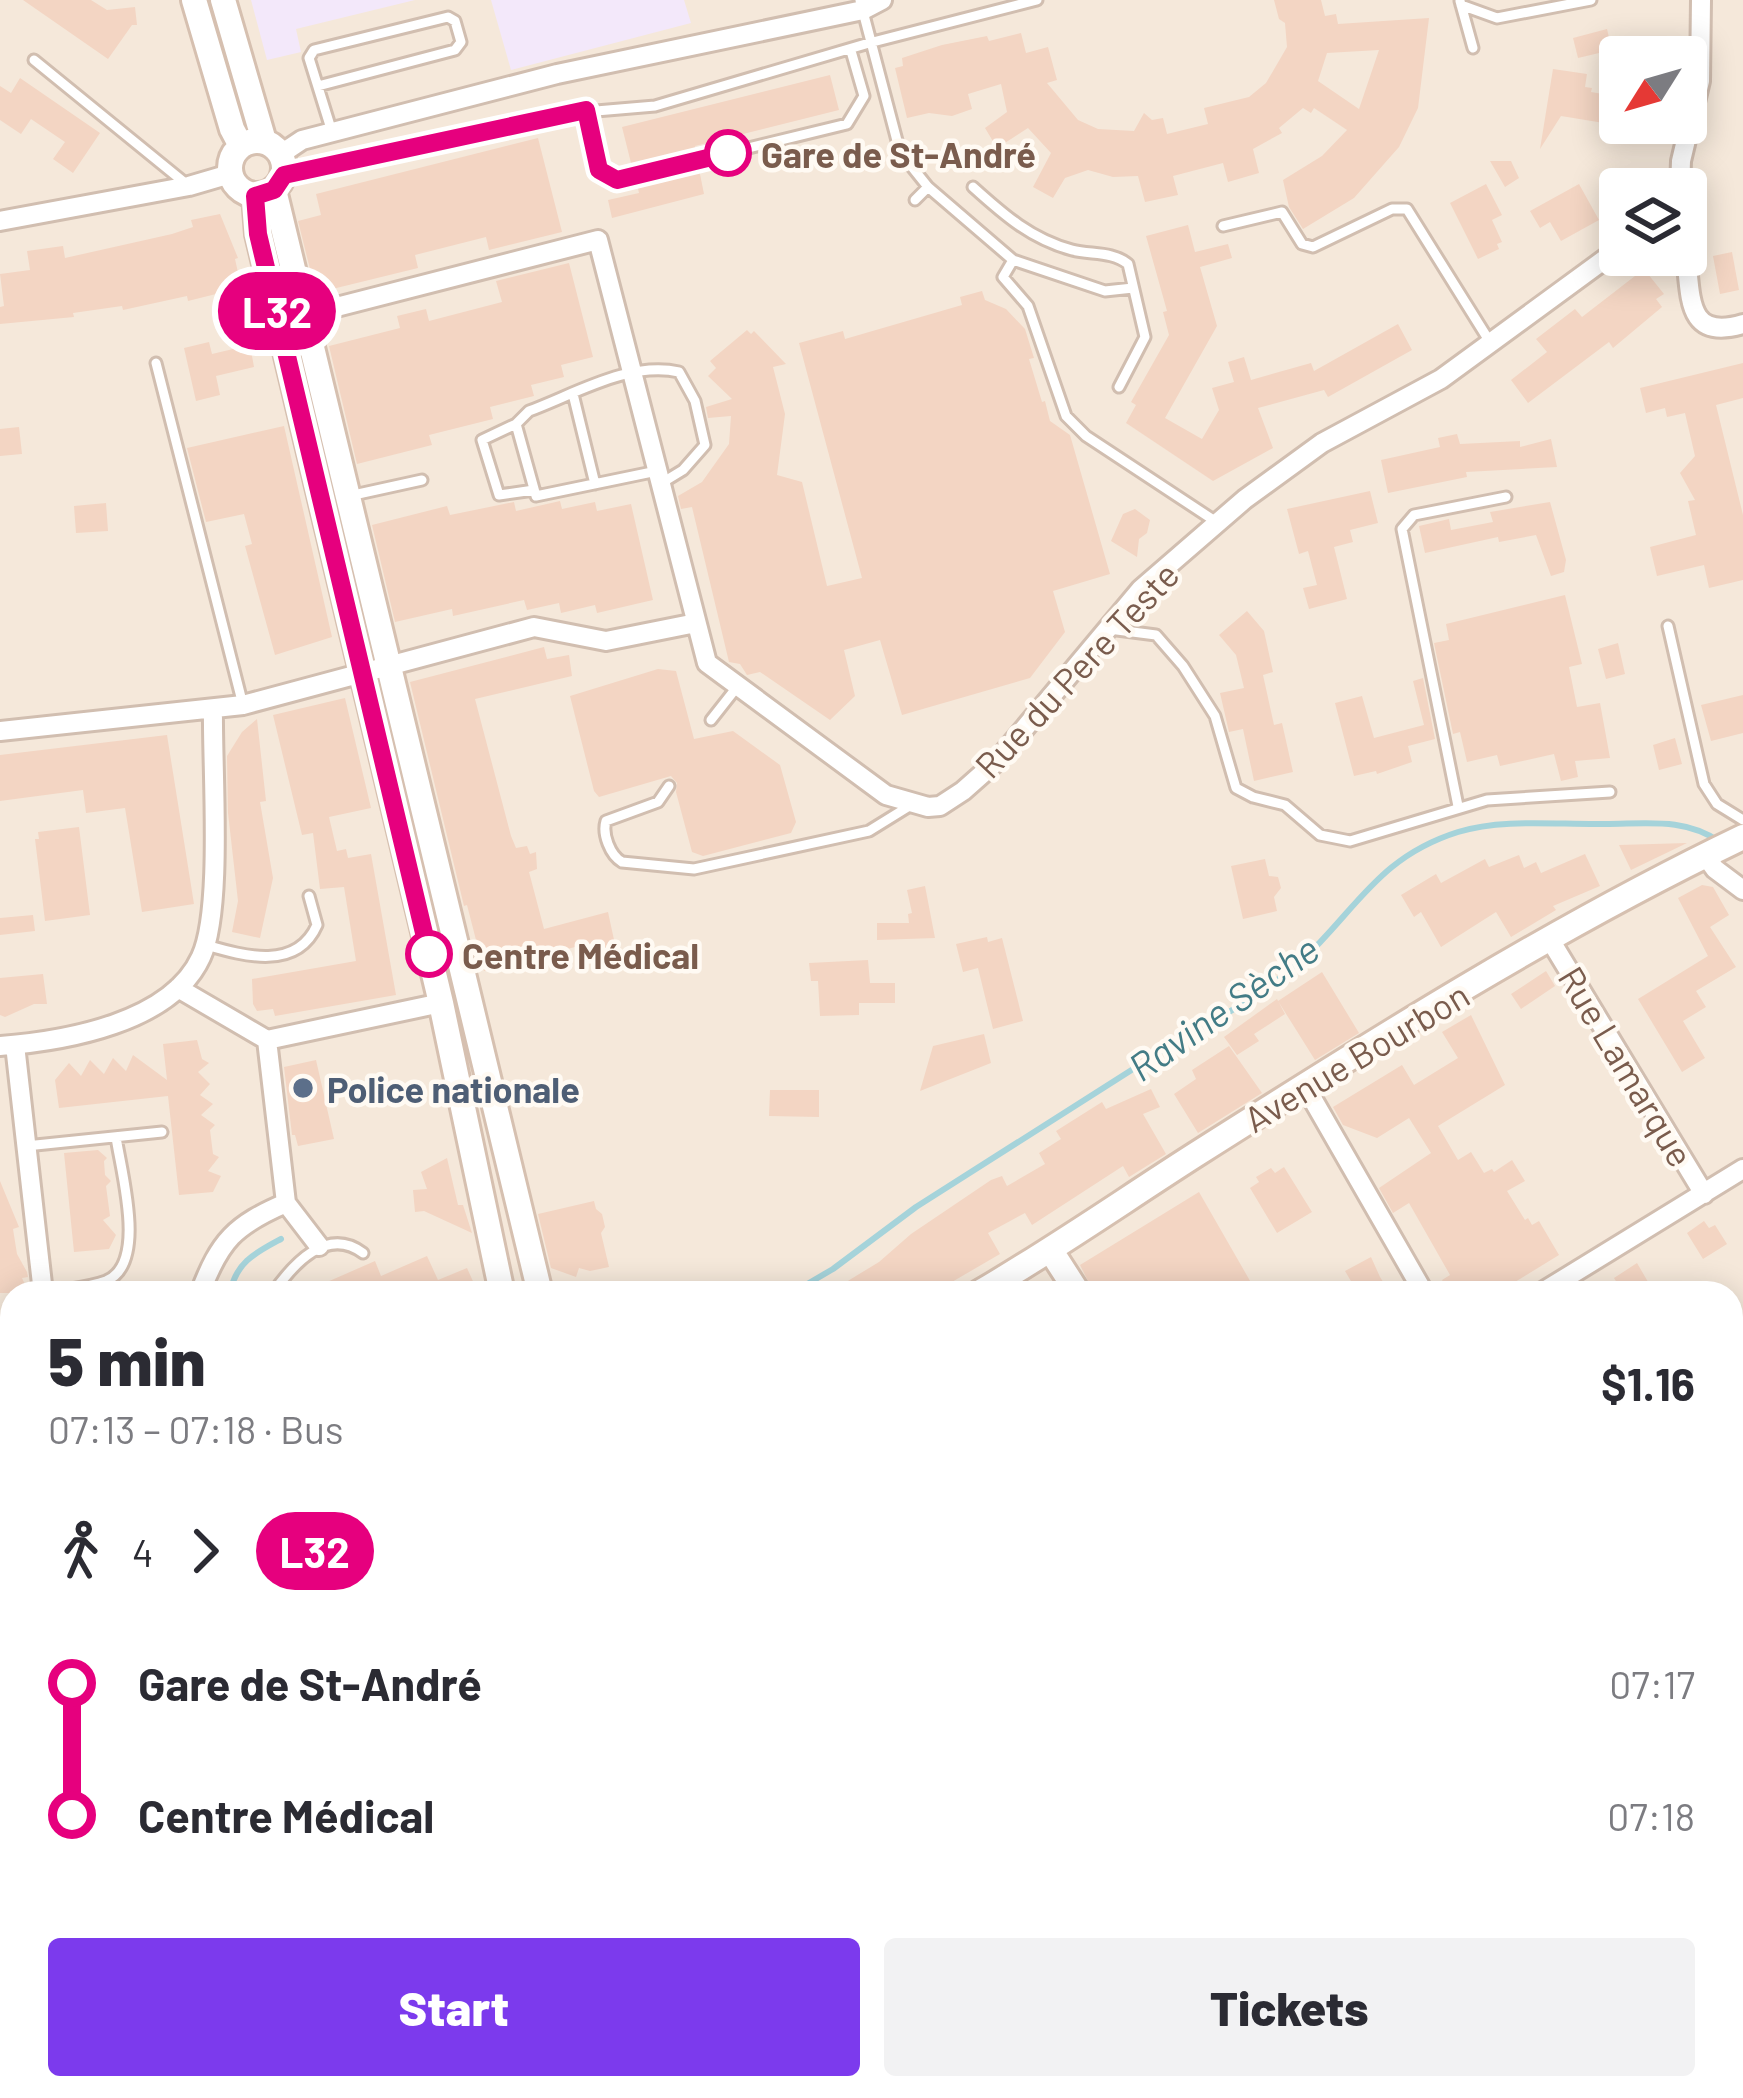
<!DOCTYPE html>
<html lang="en">
<head>
<meta charset="utf-8">
<style>
	body { margin:0; font-family:Barlow,sans-serif; background:#f2f2f3; color:#2b2b33; height:100vh; display:flex; flex-direction:column; font-size:45px; white-space:nowrap }
	* { box-sizing:border-box; margin:0 }
	p { font-size:39px; color:#7c7c81 }
	.icon { flex:none; width:66px; height:66px; fill:none; stroke:currentColor; stroke-width:2; stroke-linecap:round; stroke-linejoin:round }
	.map { position:relative; flex:1; overflow:hidden }
	.details { position:absolute; left:0px; top:1281px; width:1743px; height:819px; display:flex; flex-direction:column; background:#fff; border-radius:36px 36px 0 0; box-shadow:0 6px 30px #0003 }
	.details>* { flex:none }
	.badge { padding:0 24px; border-radius:39px; font-size:42px; line-height:78px }
	.needle { width:78px; rotate:233deg }
	.tools { position:absolute; left:1599px; top:36px; display:grid; gap:24px }
	.tools a { display:grid; place-items:center; width:108px; height:108px; border-radius:12px; background:#fff; box-shadow:0 6px 30px #0003; font-size:60px }
	.map>.badge { position:absolute; translate:-50% -50%; box-shadow:0 0 0 6px #fff }
	.legs { display:flex; align-items:center; gap:18px; height:132px; padding:0 48px; font-size:39px }
	.legs p { margin-inline-start:auto }
	.head { display:flex; align-items:center; justify-content:space-between; height:204px; padding:0 48px }
	h1 { font-size:66px; font-weight:800; line-height:90px }
	.button { display:flex; gap:24px; margin-top:auto; padding:24px 48px }
	.button a { flex:1; height:138px; border-radius:12px; background:#7c3aed; color:#fff; font-size:48px; font-weight:800; line-height:138px; text-align:center }
	.button a+a { background:#f2f2f3; color:#2b2b33 }
	ul { padding:0 48px; list-style:none }
	li { display:flex; align-items:center; gap:42px; height:132px; font-size:45px }
	li i { display:grid; place-items:center; width:18px; height:100%; margin:0 15px; background:currentColor }
	li i::after { content:''; width:30px; height:30px; margin:-15px; border:9px solid; border-radius:50%; background:#fff }
	li p { margin-inline-start:auto }
	li:first-child i { background:linear-gradient(#0000 50%,currentColor 0) }
	li:last-child i { background:linear-gradient(currentColor 50%,#0000 0) }
	.map>svg:first-child { display:block }
	.residential { fill:#f5e8da; fill-rule:evenodd }
	.education { fill:#f3e8fa }
	.green { fill:#d8ecc9 }
	.lines { fill:none; stroke-linecap:round; stroke-linejoin:round }
	.stream { stroke:#a5d3da; stroke-width:6 }
	.building { fill:#f3d5c3; fill-rule:evenodd }
	.lane-casing { stroke:#d1beb0; stroke-width:15 }
	.street-casing { stroke:#d1beb0; stroke-width:24 }
	.secondary-casing { stroke:#d6c0b0; stroke-width:30 }
	.lane { stroke:#fff; stroke-width:9 }
	.street { stroke:#fff; stroke-width:18 }
	.secondary { stroke:#fff; stroke-width:24 }
	.line-1-casing { stroke:#fff; stroke-width:27 }
	.line-1 { stroke:#e6007e; stroke-width:18 }
	.stop-1-dot { fill:#fff; stroke:#e6007e; stroke-width:6 }
	.service-dot { fill:#5c6f8a; stroke:#fffaf3; stroke-width:4.5 }
	.labels { text-anchor:middle; dominant-baseline:central; stroke-width:9; stroke-linejoin:round; paint-order:stroke }
	.stop-label { font-size:36px; font-weight:bold; fill:#7a5c4d; stroke:#fffaf3; text-anchor:start }
	.street-label { font-size:36px; fill:#7a5c4d; stroke:#fffaf3 }
	.service-label { font-size:36px; font-weight:bold; fill:#4e5e75; stroke:#fffaf3; text-anchor:start }
	.water-label { font-size:39px; font-style:italic; fill:#437c86; stroke:#fffaf3 }
</style>
</head>
<body>
<div class="map">
<svg width="1743" height="2098" viewBox="0 0 1743 2098">
	<rect width="100%" height="100%" fill="#fdf6ec"/>
	<path class="residential" d="M0,0H1743V2098H0ZM1620,57H1686V123H1620ZM1620,189H1686V255H1620ZM12,1293H1731V2088H12Z"/>
	<path class="education" d="M251,0H415L296,29L301,52L267,60Z
		M491,0H684L691,23L511,70Z"/>
	<path class="green" d="M317,2088H563L531,2098H318Z"/>
	<g class="lines">
		<path class="stream" d="M230,1293C236,1262 255,1253 281,1239
			M792,1293L833,1269L916,1207L1174,1043C1210,1024 1258,996 1290,970C1353,919 1372,859 1458,832C1503,818 1558,825 1605,824C1645,824 1685,817 1720,842
			M0,1717L12,1709"/>
	</g>
	<path class="building" d="M23,0H91L107,10L135,7L137,25H132L108,59Z
		M1274,0H1321L1325,16L1336,14L1338,24L1429,18L1418,108L1399,147L1354,198L1303,229L1289,207L1283,180L1322,156L1347,130L1314,108L1311,113L1303,108L1279,128L1282,133L1253,149L1259,173L1228,182L1223,163L1173,176L1178,195L1145,202L1138,176L1113,177L1088,170L1065,178L1053,198L1033,187L1051,153L1028,128L997,148L985,128L1007,112L1001,84L968,94L972,109L952,116L929,113L907,118L895,68L903,66L902,58L942,45L987,36L989,41L1021,33L1026,53L1048,47L1057,80L1047,83L1078,120L1098,129L1134,131L1144,113L1152,120L1163,118L1167,134L1208,124L1204,108L1249,97L1266,83L1287,47L1285,23L1279,19ZM1379,50L1359,109L1318,81L1327,53Z
		M1607,29L1612,50L1578,58L1573,38Z
		M1553,69L1587,74L1585,87L1592,88L1591,92L1615,96L1610,124L1561,116L1540,149Z
		M830,75L839,110L695,146L696,152L632,167L622,127Z
		M20,78L100,133L73,173L53,159L65,142L31,119L21,134L0,120V86L11,93Z
		M538,138L562,232L489,250L486,237L415,255L418,268L316,293L298,221L321,215L316,194Z
		M1490,161H1511L1519,178L1505,187Z
		M699,169L704,194L612,218L608,200L639,193L637,184Z
		M1486,184L1502,215L1492,220L1502,242L1497,244L1499,249L1478,259L1450,203Z
		M1579,184L1599,220L1561,241L1550,222L1540,228L1530,211Z
		M220,214L238,258L235,259L239,277L226,285L228,291L188,301L187,296L123,310L122,306L73,313L74,317L0,324V307L4,306L0,274L30,270L27,251L63,246L65,258L172,234L193,227L191,220Z
		M1188,225L1195,252L1228,244L1232,258L1200,267L1217,326L1165,418L1202,439L1219,410L1212,388L1234,382L1228,362L1244,357L1251,380L1311,363L1314,371L1398,324L1412,350L1328,397L1324,390L1258,408L1273,448L1213,481L1126,423L1136,405L1131,402L1169,335L1163,312L1167,311L1146,236Z
		M1732,252L1739,290L1720,294L1713,256Z
		M569,263L593,357L561,365L564,377L531,385L534,396L490,407L493,419L429,435L432,445L357,464L329,346L400,328L397,316L426,309L429,321L502,302L496,281Z
		M1644,269L1664,294L1656,299L1662,307L1613,348L1609,342L1528,403L1511,380L1547,352L1536,339L1575,309L1582,317Z
		M982,291L985,300L1006,309L1025,329L1034,358L1029,359L1042,402L1045,401L1050,421L1070,435L1110,574L1053,591L1065,632L1030,678L902,715L880,640L844,650L855,696L830,720L760,672L747,675L740,664L729,662L692,507L681,509L678,496L702,482L729,444L731,416L708,418L706,407L732,399L708,376L716,368L710,361L747,330L751,334L754,331L786,364L773,367L785,414L777,475L802,482L827,586L862,578L799,343L843,331L845,339L962,305L960,297Z
		M209,342L212,354L250,345L254,367L216,376L220,395L196,401L184,348Z
		M1743,363V398L1716,405L1743,515V580L1709,588L1704,565L1657,576L1650,547L1696,535L1688,501L1695,500L1680,473L1695,456L1685,413L1667,417L1665,408L1646,413L1640,388Z
		M284,426L332,637L275,655L245,546L252,544L244,514L206,522L187,448Z
		M19,427L22,454L0,456V429Z
		M1457,434L1460,444L1520,441V447L1551,439L1557,467L1466,472L1467,477L1388,493L1381,460L1440,447L1438,438Z
		M1370,491L1378,523L1350,530L1353,542L1334,547L1347,599L1309,609L1303,588L1317,585L1308,551L1299,554L1287,509Z
		M560,501L562,509L595,502L597,511L631,504L653,600L597,613L595,605L561,613L559,603L527,610L524,600L453,616L452,609L395,622L372,525L447,506L450,515L514,502L516,511Z
		M1550,502L1566,560L1564,572L1551,576L1536,535L1499,542L1498,537L1425,553L1419,526L1449,519L1451,530L1493,522L1490,512Z
		M106,503L108,531L76,533L74,506Z
		M1135,509L1150,520L1147,533L1139,539L1137,557L1111,541L1123,514Z
		M1565,595L1582,664L1569,667L1577,707L1600,703L1610,758L1575,761L1578,777L1561,781L1554,754L1500,766L1497,755L1467,762L1460,732L1453,734L1434,643L1449,640L1446,624Z
		M1247,611L1264,631L1273,672L1263,675L1274,725L1282,723L1293,772L1254,781L1243,729L1229,732L1220,693L1244,688L1236,655L1219,635Z
		M1618,643L1625,674L1606,679L1598,649Z
		M544,647L547,659L569,655L572,676L475,699L511,836L516,848L527,846L530,854L536,852L537,869L529,872L544,929L608,912L616,949L577,957L575,947L484,971L467,905L464,906L410,682Z
		M658,669L676,671L694,739L733,731L780,765L796,822L791,833L703,856L692,852L676,792L677,783L671,776L599,797L594,791L570,696Z
		M1423,678L1435,739L1408,746L1412,762L1377,774L1376,771L1354,776L1335,703L1362,696L1374,738L1424,725L1413,681Z
		M1743,695V733L1711,741L1701,705Z
		M345,698L371,808L329,817L337,851L346,849L348,858L371,854L396,995L275,1016L273,1009L257,1011L253,1004L252,979L356,961L344,887L320,889L313,833L302,835L273,715Z
		M257,719L266,801L260,802L273,878L260,938L232,932L238,901L228,813L227,756L242,732Z
		M167,735L194,904L142,912L125,808L86,813L83,790L0,801V755Z
		M1675,738L1682,764L1659,770L1653,745Z
		M79,827L90,915L45,921L35,839H39L38,832Z
		M1687,843L1631,870L1619,845Z
		M1585,854L1600,886L1553,906L1556,910L1511,937L1496,912L1441,947L1421,912L1414,917L1401,895L1436,874L1441,883L1485,859L1489,867L1519,855L1524,868L1536,862L1541,873Z
		M1265,859L1269,876L1278,877L1281,888L1274,897L1277,911L1243,919L1231,866Z
		M1702,885L1713,887L1729,915L1710,927L1736,967L1696,991L1706,1007L1683,1021L1705,1058L1682,1072L1638,999L1708,956L1678,898Z
		M925,886L935,938L877,940V923H909L908,914L912,913L907,890Z
		M33,915L35,931L0,935V918Z
		M987,937L988,942L1002,938L1023,1021L993,1029L978,968L963,972L956,944Z
		M868,960L870,983H895V1003H859V1015L820,1016L818,981H811L809,963Z
		M1546,971L1555,986L1521,1009L1511,994Z
		M1322,972L1359,1033L1315,1060L1278,1001Z
		M43,974L47,1004H34L5,1017L0,1015V978Z
		M1277,999L1285,1014L1254,1034L1259,1041L1237,1055L1224,1037Z
		M1471,1015L1505,1085L1438,1126L1458,1160L1471,1152L1484,1173L1492,1169L1494,1172L1512,1160L1525,1181L1507,1191L1525,1220L1528,1218L1532,1225L1539,1221L1559,1255L1497,1293H1450L1442,1280L1450,1275L1409,1203L1393,1213L1379,1188L1431,1153L1409,1118L1377,1138L1343,1125L1333,1107L1402,1065L1414,1085L1458,1058L1442,1032Z
		M984,1034L991,1063L920,1091L933,1046Z
		M197,1040L202,1059L209,1063L198,1072L210,1084L200,1095L213,1104L201,1115L215,1125L210,1130L213,1154L219,1157L208,1171L221,1176L213,1192L179,1195L168,1096L59,1108L55,1080L69,1063L81,1076L90,1060L104,1074L113,1058L126,1071L133,1055L167,1080L163,1044Z
		M1229,1046L1262,1093L1198,1133L1174,1094L1196,1079L1192,1070Z
		M316,1060L334,1139L298,1146L295,1135H292L284,1067Z
		M1151,1089L1160,1107L1143,1114L1166,1154L1129,1177L1123,1166L1032,1225L1025,1213L988,1233L1000,1254L933,1293H828L879,1262L911,1234L991,1180L1002,1176L1007,1186L1045,1164L1039,1153L1061,1139L1056,1131L1102,1102L1106,1109Z
		M770,1090H819V1117L769,1116Z
		M98,1150L107,1158L104,1161L105,1175L111,1181L106,1186L110,1216L103,1220L116,1235L109,1249L74,1252L64,1153Z
		M447,1158L458,1205H463L472,1233L424,1211L415,1212L413,1190L427,1189L421,1172Z
		M1284,1167L1312,1212L1277,1233L1250,1188L1259,1182L1256,1177L1271,1168L1275,1173Z
		M0,1181L19,1227L13,1229L17,1254L27,1272L28,1277L22,1278L29,1293H0Z
		M1199,1192L1257,1293H1094L1080,1265Z
		M594,1201L596,1209L602,1214L605,1227L601,1233L609,1267L590,1271L579,1268L576,1277L551,1268L538,1214Z
		M1704,1221L1709,1228L1715,1225L1727,1244L1703,1259L1687,1233Z
		M427,1256L438,1280L467,1268L476,1288L465,1293H302L375,1261L381,1276Z
		M1371,1257L1380,1277L1390,1293H1358L1345,1271Z
		M1637,1263L1651,1287L1641,1293H1623L1614,1278Z"/>
	<g class="lines">
		<g class="lane-casing">
			<path id="lane" d="M860,0L900,152L928,187L1013,260L1105,291L1133,288
				M1460,1L1473,48
				M1461,5L1497,18L1591,0
				M34,60L185,183
				M318,86L455,50L461,42L455,21L448,17L314,50L309,58L332,132
				M586,110L599,170L617,180L847,124L864,96L851,51
				M284,175L549,115L655,106L869,43L1037,0
				M973,187C1004,215 1031,239 1072,250C1091,255 1112,251 1128,264L1145,337L1119,387
				M915,200L928,187
				M1223,226L1282,212L1302,244L1313,247L1392,209H1407L1490,342
				M1013,260L1003,277L1028,306L1066,416L1086,436L1218,523
				M156,363L243,705
				M573,394L595,484
				M516,424L482,440L499,495L534,490
				M657,471L536,496L516,424L529,411C575,394 629,361 679,372L695,401L705,445L683,470L660,484
				M349,496L422,480
				M1668,626L1704,784L1717,804L1743,820
				M1109,629L1156,635L1183,666L1215,716L1236,788L1253,797L1285,805L1320,835L1350,841L1487,800L1610,792
				M711,720L737,687
				M669,786L658,802L606,821C602,834 610,855 622,862L694,869L869,831L911,805
				M1458,806L1402,529L1414,515L1506,497
				M206,945C244,956 297,971 317,925L309,896
				M26,1146L162,1132
				M49,1293C68,1289 89,1287 106,1281C148,1264 121,1172 116,1137
				M273,1293C293,1264 327,1226 363,1253
				M286,2088L289,2098
				M156,2098L165,2088"/>
		</g>
		<g class="street-casing">
			<path id="street" d="M281,154L302,140L557,74L863,10L882,0
				M1680,189L1681,161L1700,81L1701,0
				M0,221L189,186L230,174
				M1686,255C1691,297 1686,341 1743,324
				M303,312H317L598,240L707,663L886,795L928,807L940,806L963,791L998,760L1141,589L1245,499L1322,443L1441,379L1620,248
				M0,731L243,705L534,627L606,641L696,623
				M1705,855L1715,869L1743,890
				M1549,938L1704,1194
				M178,988L267,1040L441,1003
				M267,1040L286,1203L319,1246
				M15,1045L43,1293
				M0,1046C65,1041 171,1023 201,957C223,910 212,769 213,711
				M1305,1086L1424,1293
				M200,1293C220,1240 235,1225 286,1203
				M1541,1293L1743,1169
				M1731,1595L1743,1580
				M0,1658L12,1651
				M1731,1753L1743,1763
				M1731,2053L1743,2012
				M1731,2068L1732,2098
				M765,2088L773,2098
				M574,2098L605,2088"/>
		</g>
		<g class="secondary-casing">
			<path id="secondary" d="M194,0L232,129L241,146
				M223,0L264,141
				M230 168a27 27 0 1 1 54 0a27 27 0 1 1-54 0Z
				M274,190L540,1293
				M255,196L258,234L441,1003L502,1293
				M1051,1251L1078,1293
				M979,1293C1053,1250 1123,1201 1195,1155C1373,1042 1553,928 1743,837
				M0,1828L12,1815
				M1731,1907L1743,1918"/>
		</g>
		<use href="#lane" class="lane"/>
		<use href="#street" class="street"/>
		<use href="#secondary" class="secondary"/>
	</g>
	<g class="lines">
		<g class="line-1-casing">
			<path id="line-1" d="M429,954L258,234L255,196L274,190L284,175L586,110L599,170L617,180L728,153"/>
		</g>
		<use href="#line-1" class="line-1"/>
	</g>
	<g class="stop-1-dot">
		<circle cx="728" cy="153" r="21"/>
		<circle cx="429" cy="954" r="21"/>
	</g>
	<circle class="service-dot" cx="303" cy="1088" r="12"/>
	<g class="labels">
		<g class="stop-label">
			<text x="761" y="153">Gare de St-André</text>
			<text x="462" y="954">Centre Médical</text>
		</g>
		<g class="street-label">
			<text transform="translate(1076 669) rotate(-47)">Rue du Pere Teste</text>
			<text transform="translate(1356 1056) rotate(-31)">Avenue Bourbon</text>
			<text transform="translate(1627 1066) rotate(59)">Rue Lamarque</text>
		</g>
		<g class="service-label">
			<text x="327" y="1088">Police nationale</text>
		</g>
		<g class="water-label">
			<text transform="translate(1223 1007) rotate(-35)">Ravine Sèche</text>
		</g>
	</g>
</svg>
<div class="tools">
<a><svg class="needle" viewBox="-14 -14 28 28"><path d="M0-13l5 13h-10z" fill="#e53935"/><path d="M0 13l5-13h-10z" fill="#7c7c81"/></svg></a>
<a><svg class="icon" aria-label="layers" viewBox="0 0 24 24"><path d="M12 4l9 5-9 5-9-5zM3 14l9 5 9-5"/></svg></a>
</div>
<b class="badge" style="left:277px;top:311px;background:#e6007e;color:#fff">L32</b>
<section class="details">
<div class="head"><div><h1>5 min</h1><p>07:13 – 07:18 · Bus</p></div><b>$1.16</b></div>
<div class="legs"><svg class="icon" aria-label="walk" viewBox="0 0 24 24"><circle cx="13" cy="4" r="2"/><path d="M13 8l-2 6 4 7M11 14l-3 7M7 12l3-4h3l4 4"/></svg>4<svg class="icon" aria-label="forward" viewBox="0 0 24 24"><path d="M9 5l7 7-7 7"/></svg><b class="badge" style="background:#e6007e;color:#fff">L32</b></div>
<ul>
<li><i style="color:#e6007e"></i><b>Gare de St-André</b><p>07:17</p></li>
<li><i style="color:#e6007e"></i><b>Centre Médical</b><p>07:18</p></li>
</ul>
<div class="button"><a>Start</a><a>Tickets</a></div>
</section>
</div>
</body>
</html>
